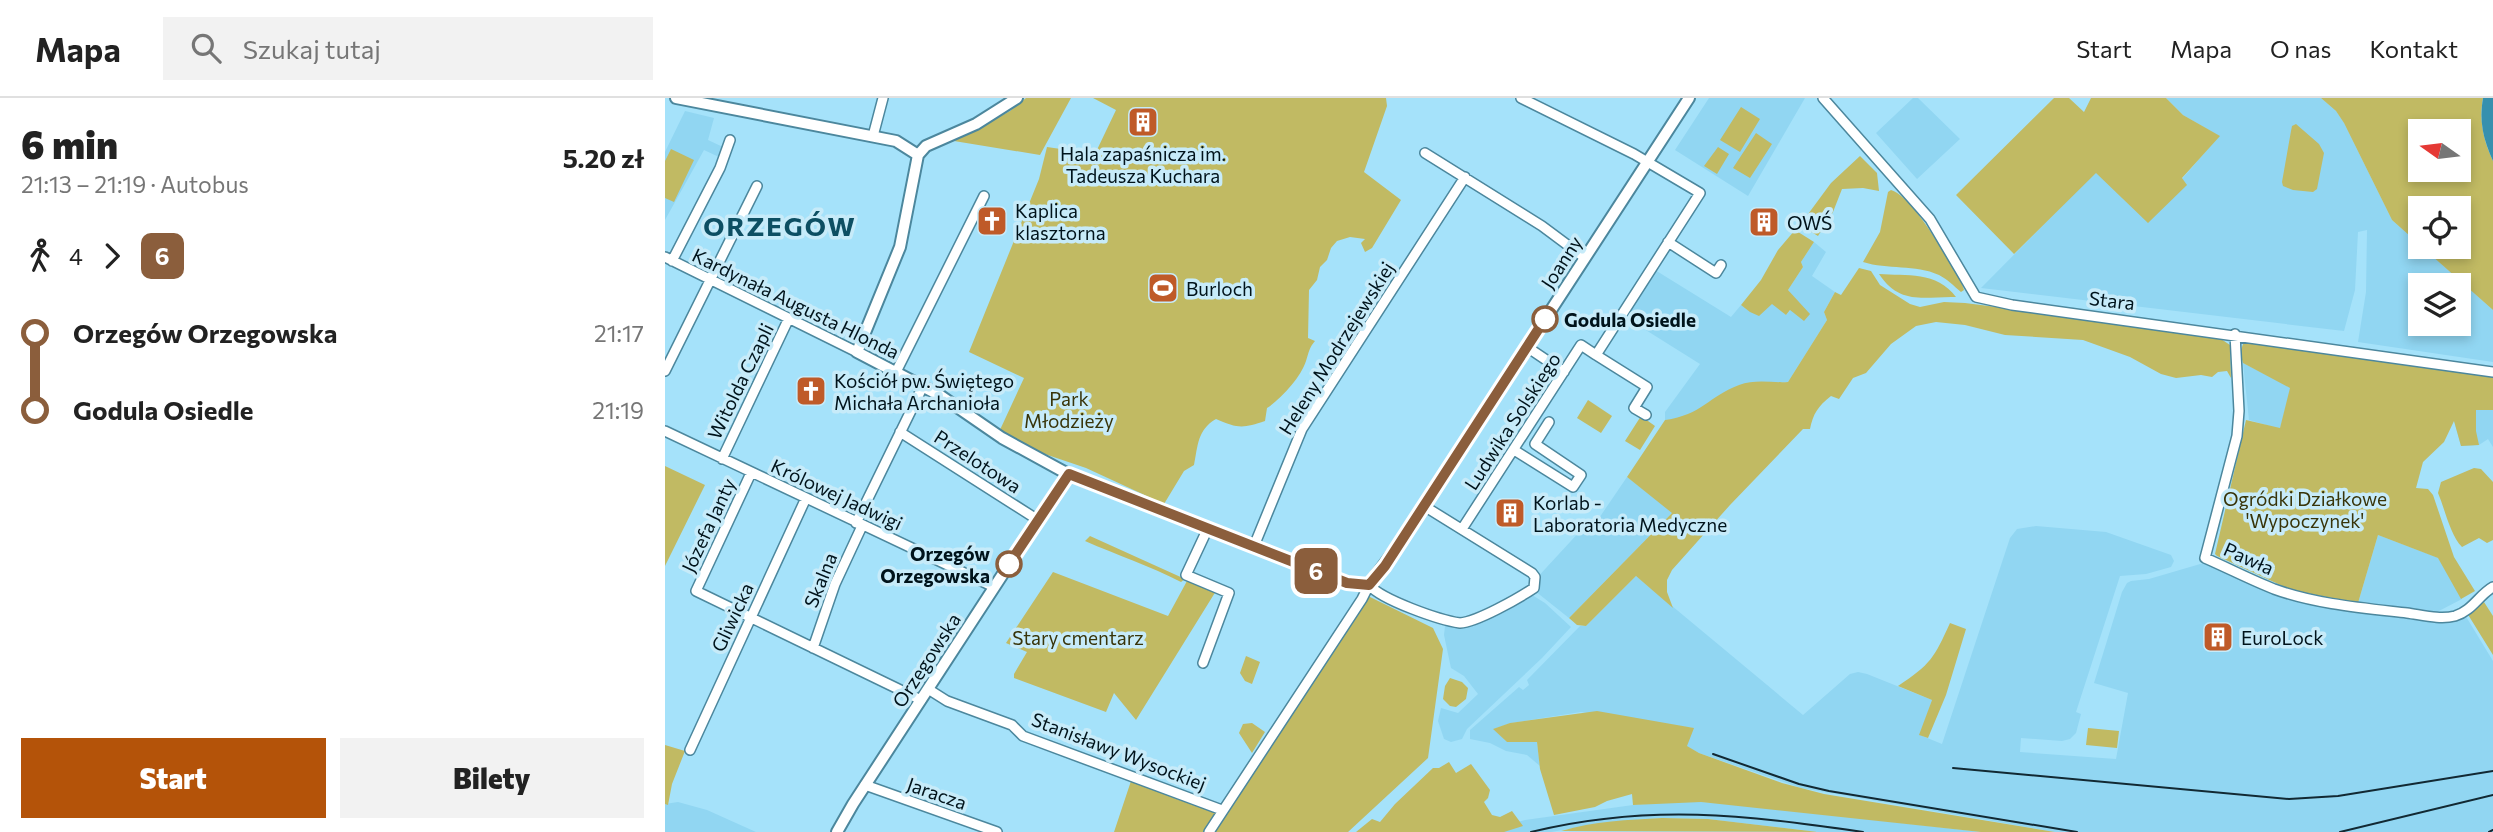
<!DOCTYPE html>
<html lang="pl">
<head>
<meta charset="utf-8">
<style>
	body { margin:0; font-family:Commissioner,sans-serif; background:#f2f2f2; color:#222; height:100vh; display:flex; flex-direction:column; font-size:26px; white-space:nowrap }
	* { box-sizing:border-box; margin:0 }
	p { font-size:23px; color:#767676 }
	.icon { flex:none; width:38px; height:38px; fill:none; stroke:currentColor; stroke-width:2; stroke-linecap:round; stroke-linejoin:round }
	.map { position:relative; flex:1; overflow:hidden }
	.sheet { display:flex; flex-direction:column; background:#fff; width:665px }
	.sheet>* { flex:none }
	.badge { padding:0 14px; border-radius:10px; font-size:24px; line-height:46px }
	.needle { width:46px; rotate:284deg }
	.fabs { position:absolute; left:1743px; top:21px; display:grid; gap:14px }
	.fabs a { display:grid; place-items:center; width:63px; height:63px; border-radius:0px; background:#fff; box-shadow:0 4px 10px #0003; font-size:35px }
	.map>.badge { position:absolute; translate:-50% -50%; box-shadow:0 0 0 4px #fff }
	.legs { display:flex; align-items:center; gap:10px; height:77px; padding:0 21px; font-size:23px }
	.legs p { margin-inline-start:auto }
	.head { display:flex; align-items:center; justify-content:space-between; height:119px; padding:0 21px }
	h1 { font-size:38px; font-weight:800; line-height:52px }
	.primary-button { display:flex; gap:14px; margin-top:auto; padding:14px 21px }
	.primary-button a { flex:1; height:80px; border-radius:0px; background:#b45309; color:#fff; font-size:28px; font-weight:800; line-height:80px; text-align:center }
	.primary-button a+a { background:#f2f2f2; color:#222 }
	ul { padding:0 21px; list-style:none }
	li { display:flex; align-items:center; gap:24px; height:77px; font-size:26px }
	li i { display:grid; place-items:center; width:10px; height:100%; margin:0 9px; background:currentColor }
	li i::after { content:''; width:18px; height:18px; margin:-9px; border:5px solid; border-radius:50%; background:#fff }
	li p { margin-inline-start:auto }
	li:first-child i { background:linear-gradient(#0000 50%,currentColor 0) }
	li:last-child i { background:linear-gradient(currentColor 50%,#0000 0) }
	header { display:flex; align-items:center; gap:42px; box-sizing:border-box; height:98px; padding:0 35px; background:#fff; border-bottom:2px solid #e0e0e0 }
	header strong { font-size:33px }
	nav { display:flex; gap:38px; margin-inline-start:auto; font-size:24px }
	.search { width:490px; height:63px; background:#f2f2f2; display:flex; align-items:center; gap:18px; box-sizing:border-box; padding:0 24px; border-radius:0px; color:#767676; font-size:26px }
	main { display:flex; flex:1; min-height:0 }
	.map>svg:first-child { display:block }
	.built { fill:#91d6f2; fill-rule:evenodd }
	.green { fill:#c1ba63; fill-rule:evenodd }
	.water { fill:#3690ae }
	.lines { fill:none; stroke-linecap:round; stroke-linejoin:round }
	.minor-casing { stroke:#4c879d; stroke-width:12 }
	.tertiary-casing { stroke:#4c879d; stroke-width:14 }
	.minor { stroke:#fff; stroke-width:9 }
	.tertiary { stroke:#fff; stroke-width:10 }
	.rail { stroke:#122933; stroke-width:2 }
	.line-1-casing { stroke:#fff; stroke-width:16 }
	.line-1 { stroke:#8b5e3c; stroke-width:10 }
	.stop-1-dot { fill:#fff; stroke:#8b5e3c; stroke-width:3.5 }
	.labels { text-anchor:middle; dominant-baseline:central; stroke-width:7; stroke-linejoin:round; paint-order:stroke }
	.poi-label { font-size:19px; fill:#00131b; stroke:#c7ebf9; text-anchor:start }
	.street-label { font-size:19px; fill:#00131b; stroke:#c7ebf9 }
	.stop-label { font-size:19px; font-weight:bold; fill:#00131b; stroke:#c7ebf9; text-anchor:start }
	.park-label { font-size:19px; fill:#383409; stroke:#c7ebf9 }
	.district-label { font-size:26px; font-weight:bold; letter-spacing:2px; fill:#0d4f63; stroke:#c7ebf9 }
</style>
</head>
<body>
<header>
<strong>Mapa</strong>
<div class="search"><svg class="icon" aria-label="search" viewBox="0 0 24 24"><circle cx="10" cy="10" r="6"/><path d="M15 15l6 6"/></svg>Szukaj tutaj</div>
<nav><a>Start</a><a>Mapa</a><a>O nas</a><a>Kontakt</a></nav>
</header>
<main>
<section class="sheet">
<div class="head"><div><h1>6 min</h1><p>21:13 – 21:19 · Autobus</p></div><b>5.20 zł</b></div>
<div class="legs"><svg class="icon" aria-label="walk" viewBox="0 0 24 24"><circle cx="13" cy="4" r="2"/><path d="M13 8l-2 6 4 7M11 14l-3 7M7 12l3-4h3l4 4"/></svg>4<svg class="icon" aria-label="forward" viewBox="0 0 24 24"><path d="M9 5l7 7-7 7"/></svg><b class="badge" style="background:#8b5e3c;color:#fff">6</b></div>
<ul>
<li><i style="color:#8b5e3c"></i><b>Orzegów Orzegowska</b><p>21:17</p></li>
<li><i style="color:#8b5e3c"></i><b>Godula Osiedle</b><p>21:19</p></li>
</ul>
<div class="primary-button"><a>Start</a><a>Bilety</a></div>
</section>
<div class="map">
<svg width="1828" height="734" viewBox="0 0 1828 734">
	<rect width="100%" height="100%" fill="#a5e2fa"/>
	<path class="built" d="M1044,0H1140L1083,98L1010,52Z
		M1248,0H1253L1295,41L1252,81L1211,35Z
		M1501,0H1656L1671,13L1679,25L1727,122L1828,212V264L1693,244L1701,194L1702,132L1693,134L1690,192L1679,233L1316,190L1431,74L1521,86L1517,81L1554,38L1518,17ZM1755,187H1794V226H1755Z
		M20,13L49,20L43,42L58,49L54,59L39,52L0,122V54Z
		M1149,144L1161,154L1147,178L1170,194L1159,214L1162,222L1123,284L1074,287L1030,315L1017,320L1000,322V314L1035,266L960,219L990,172L1066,219L1076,207L1090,215L1107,205L1121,217L1133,204L1123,192L1138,169L1136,164Z
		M1578,265L1626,289L1615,331L1584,322Z
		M1828,305V349L1823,341L1814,347L1796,348L1788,319Z
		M962,379L1008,414L904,520L870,493L869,483L917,431L928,429Z
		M1371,428L1441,434L1506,457L1509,463L1506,469L1481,476L1455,478L1411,614L1416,616L1411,635L1405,641L1397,643L1356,640L1355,654L1451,661L1463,595L1429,585L1457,494L1462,485L1466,483L1484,481L1542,464L1613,495L1778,519L1797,512L1828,563V734H1390L1136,690L1034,655L1021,648L1028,630L916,614L846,625L829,631L842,644H872L875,668L862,657L841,653L825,645L805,641V632L854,589L858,592L864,587L862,582L915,528H921L971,478L1138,617L1185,576L1193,574L1202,576L1267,602L1255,637L1277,646L1345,440L1352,431Z
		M1713,437L1779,462L1797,501L1772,514L1693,505Z
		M867,497L880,505L906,529L877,560L802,631L797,641L786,644L779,641L773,623L776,610L793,615L813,596L799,578L786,570L779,537L780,528H803Z
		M1020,703L1069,706L1316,734H1153L1043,721L997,720L945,724L886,734H814L860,722L968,707Z
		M13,704L42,712L91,734H0V706Z"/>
	<path class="green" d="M361,0H406L375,57L289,43L345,13Z
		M428,0H721L722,8L699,74L736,102L707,150L700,154L696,145L700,141L685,139L672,143L666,150L662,162L655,169L652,182L644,192L643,240L650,243C644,250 644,254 641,263C636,279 616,301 602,310L600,323C579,330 573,331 551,321C532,332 533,348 529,367L519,373L499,406L421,370L365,351L334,334L359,280L304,254L374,81L382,49L430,56L451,12Z
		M1389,0H1404L1419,14L1426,0H1501L1518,17L1555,38L1517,80L1522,87L1483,125L1431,75L1349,156L1291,97Z
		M1656,0H1818C1814,23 1818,41 1828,63V212L1757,149H1794V110H1755V147L1727,122L1679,25L1671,13ZM1755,33H1794V72H1755Z
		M1076,9L1095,21L1075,54L1055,42Z
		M1631,26L1654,46L1659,55L1652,91L1648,94L1628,92L1618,88L1617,84L1626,33L1627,28Z
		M1091,35L1107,46L1085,80L1068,70Z
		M1053,49L1064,56L1052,76L1039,68Z
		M6,51L29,62L9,104L0,100V63Z
		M1195,58L1212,75L1214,93L1198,90L1177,91L1168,114L1153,138L1135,127L1166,85Z
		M1226,92C1248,98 1284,163 1296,183L1299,192L1296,194C1289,188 1282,181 1274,177C1250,166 1223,172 1198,164L1215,134L1223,94Z
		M1130,132L1149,144L1136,164L1138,169L1123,192L1145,216L1139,223L1125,212L1121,217L1107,206L1094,218L1085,214L1076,207L1096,182L1113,152Z
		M1194,170L1206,173L1215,187L1245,206L1255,209L1279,204L1300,205L1550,237L1565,247L1566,280L1562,273L1553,274L1547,279L1536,277L1511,280L1496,276L1465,259L1418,242L1340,237L1300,227L1271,224L1251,228L1226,246L1201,275L1188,280L1174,301L1166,298C1153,308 1148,316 1145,331H1138L1065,407L1007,472L1002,482V494L1008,510L971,478L921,528L912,527L904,520L1007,415L962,379L1000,322C1037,317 1044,298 1074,287C1090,281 1107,285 1123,284L1162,222L1159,214L1170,194L1176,197Z
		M1214,176C1241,178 1272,173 1291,199C1260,198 1235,208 1214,176Z
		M1579,243L1737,263L1828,279V312H1811V333L1814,347L1796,348L1789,323L1779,344L1758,364L1751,390L1763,391L1768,397L1789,459L1810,493L1796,501L1773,460L1713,437L1693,505L1626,492L1552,458L1550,456L1581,322L1615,330L1625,290L1578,265L1575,255Z
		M923,302L947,318L936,335L912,320Z
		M976,318L990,328L975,352L960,343Z
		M0,368L40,387L0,468Z
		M1809,370L1816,371L1828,384V442L1822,445L1814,440L1797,449C1785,437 1780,411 1773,395L1776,384Z
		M425,438L520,481L516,484C485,468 452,457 420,443Z
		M388,474L503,518L522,483L551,493L471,622L449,595L441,614L349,580V576L362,554L341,545Z
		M703,498L768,530L778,551L763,660L683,734H449L467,680L506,699L560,718Z
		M1819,504L1828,518V557L1802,515Z
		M1285,525L1301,531L1281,597L1263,640L1254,637L1267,602L1233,588C1266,566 1269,560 1285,525Z
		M581,558L595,564L587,586L580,583L575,575Z
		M785,580L797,584L803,590L801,601L791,609L785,608L778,601L780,588Z
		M932,613L1029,630L1022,648L1034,655L1117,685L1159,696L1390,734H1316L1036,704L968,707L967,696L942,703L930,709L889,717L875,671L872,644H842L828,631L845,625Z
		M587,625L600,634L587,655L574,635L578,626Z
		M1423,630L1454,633L1452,650L1421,647Z
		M0,647L20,653L7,686L3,707L0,706Z
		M784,664L791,675L806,666L825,692L823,700L819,704L827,717L835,719L847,713L858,728L839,734H691L707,721L715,724L730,706L768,670H774Z
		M997,720L1043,721L1153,734L896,733C929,723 963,722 997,720Z"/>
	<path class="water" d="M1818,0H1828V63C1818,41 1814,23 1818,0Z"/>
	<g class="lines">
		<g class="minor-casing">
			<path id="minor" d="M1158,0L1265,121L1311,199L1347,207L1828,274
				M208,38L218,0
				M760,55L877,128L920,160
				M1003,144L1051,175L1056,167
				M0,159L192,254
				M7,163L55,70L65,42
				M1570,236L1574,313L1572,338L1540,460C1563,470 1586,482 1609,491C1650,506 1698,510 1742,515C1757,517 1775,522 1790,518C1807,513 1814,497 1828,489
				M862,249L899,274
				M931,257L982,289L969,310L981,317
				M0,273L92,88
				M231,274L319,98
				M0,333L329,489
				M235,334L373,422
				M849,352L908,389L916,377L870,346L884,324
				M57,361L124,220
				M86,375L31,493L256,602
				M191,425L258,288
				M797,431L916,247L931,257L1035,95L969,56L856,0
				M589,448L637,331L800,79
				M148,550L170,486L197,428
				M538,565L564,495L521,477L543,430
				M263,591L282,603L347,627L358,638L557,712
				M25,652L141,400
				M200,687L332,734
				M544,734L697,501L704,487C717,502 774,522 795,525C812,524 854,500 869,490L870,479L867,475L759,408"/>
		</g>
		<g class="tertiary-casing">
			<path id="tertiary" d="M11,0L231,43L253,57
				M352,0L311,26L261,48L253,57L235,149L192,254L276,298L337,340L403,376L682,485L704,487L730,452L1024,0
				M172,734L188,706L403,376"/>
		</g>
		<use href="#minor" class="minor"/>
		<use href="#tertiary" class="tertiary"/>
		<path class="rail" d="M1048,656L1134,686L1164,693L1412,734
			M1288,670L1624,701L1673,698L1828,673
			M866,734C985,705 1080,717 1198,734
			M1675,734L1828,697
			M1824,734L1828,732"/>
	</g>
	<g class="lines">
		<g class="line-1-casing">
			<path id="line-1" d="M344,466L404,376L682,485L704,487L720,468L880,221"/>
		</g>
		<use href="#line-1" class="line-1"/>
	</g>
	<defs>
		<g id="building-square" transform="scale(1.575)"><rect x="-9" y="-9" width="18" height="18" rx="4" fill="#bf5a28" stroke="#c7ebf9"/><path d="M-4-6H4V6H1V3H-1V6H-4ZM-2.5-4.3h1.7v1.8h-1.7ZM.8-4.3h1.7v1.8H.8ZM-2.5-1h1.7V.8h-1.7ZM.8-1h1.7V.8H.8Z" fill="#fff"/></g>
		<g id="church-square" transform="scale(1.575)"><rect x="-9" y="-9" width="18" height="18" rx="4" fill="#bf5a28" stroke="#c7ebf9"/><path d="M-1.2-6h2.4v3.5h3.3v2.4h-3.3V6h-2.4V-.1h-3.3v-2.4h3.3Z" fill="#fff"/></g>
		<g id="stadium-square" transform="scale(1.575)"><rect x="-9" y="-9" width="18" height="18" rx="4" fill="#bf5a28" stroke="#c7ebf9"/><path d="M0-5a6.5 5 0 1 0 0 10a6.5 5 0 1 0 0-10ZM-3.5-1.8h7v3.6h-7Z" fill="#fff"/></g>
	</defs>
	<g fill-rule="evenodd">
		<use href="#building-square" x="478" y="24"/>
		<use href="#church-square" x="327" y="123"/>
		<use href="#building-square" x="1099" y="124"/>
		<use href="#stadium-square" x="498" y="190"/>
		<use href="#church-square" x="146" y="293"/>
		<use href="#building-square" x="845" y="415"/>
		<use href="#building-square" x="1553" y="539"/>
	</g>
	<g class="stop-1-dot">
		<circle cx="880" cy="221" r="12"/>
		<circle cx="344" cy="466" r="12"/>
	</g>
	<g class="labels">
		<g class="poi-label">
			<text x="478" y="55" text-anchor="middle">Hala zapaśnicza im.<tspan x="478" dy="22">Tadeusza Kuchara</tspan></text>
			<text x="350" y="112">Kaplica<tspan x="350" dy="22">klasztorna</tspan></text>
			<text x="1122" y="124">OWŚ</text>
			<text x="521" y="190">Burloch</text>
			<text x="169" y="282">Kościół pw. Świętego<tspan x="169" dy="22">Michała Archanioła</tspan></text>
			<text x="868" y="404">Korlab -<tspan x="868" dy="22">Laboratoria Medyczne</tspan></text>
			<text x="1576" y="539">EuroLock</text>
		</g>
		<g class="street-label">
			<text transform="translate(896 164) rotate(-57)">Joanny</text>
			<text transform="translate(1447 202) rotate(7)">Stara</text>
			<text transform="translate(131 205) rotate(26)">Kardynała Augusta Hlonda</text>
			<text transform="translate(671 250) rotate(-58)">Heleny Modrzejewskiej</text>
			<text transform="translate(75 283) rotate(-64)">Witolda Czapli</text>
			<text transform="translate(847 323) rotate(-57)">Ludwika Solskiego</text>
			<text transform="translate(313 363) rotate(33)">Przelotowa</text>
			<text transform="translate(172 396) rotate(25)">Królowej Jadwigi</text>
			<text transform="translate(43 427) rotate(-65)">Józefa Janty</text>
			<text transform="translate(1584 460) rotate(24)">Pawła</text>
			<text transform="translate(155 482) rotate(-68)">Skalna</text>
			<text transform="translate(67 519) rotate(-65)">Gliwicka</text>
			<text transform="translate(261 562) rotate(-57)">Orzegowska</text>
			<text transform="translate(454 653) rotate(21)">Stanisławy Wysockiej</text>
			<text transform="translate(272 695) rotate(19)">Jaracza</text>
		</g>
		<g class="stop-label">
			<text x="899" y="221">Godula Osiedle</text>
			<text x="325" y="455" text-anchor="end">Orzegów<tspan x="325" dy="22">Orzegowska</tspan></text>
		</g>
		<g class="park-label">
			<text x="404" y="300">Park<tspan x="404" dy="22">Młodzieży</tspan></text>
			<text x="1640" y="400">Ogródki Działkowe<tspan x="1640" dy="22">'Wypoczynek'</tspan></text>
			<text x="413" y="539">Stary cmentarz</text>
		</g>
		<g class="district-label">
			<text x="115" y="127">ORZEGÓW</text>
		</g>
	</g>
</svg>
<div class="fabs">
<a><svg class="needle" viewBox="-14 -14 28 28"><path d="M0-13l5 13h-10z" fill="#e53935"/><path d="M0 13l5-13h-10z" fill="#767676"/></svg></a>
<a><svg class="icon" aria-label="locate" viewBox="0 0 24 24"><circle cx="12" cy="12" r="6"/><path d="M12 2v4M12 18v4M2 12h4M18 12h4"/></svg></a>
<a><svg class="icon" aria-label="layers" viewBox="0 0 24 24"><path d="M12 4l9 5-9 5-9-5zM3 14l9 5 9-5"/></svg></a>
</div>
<b class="badge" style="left:651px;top:473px;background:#8b5e3c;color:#fff">6</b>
</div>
</main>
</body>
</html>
